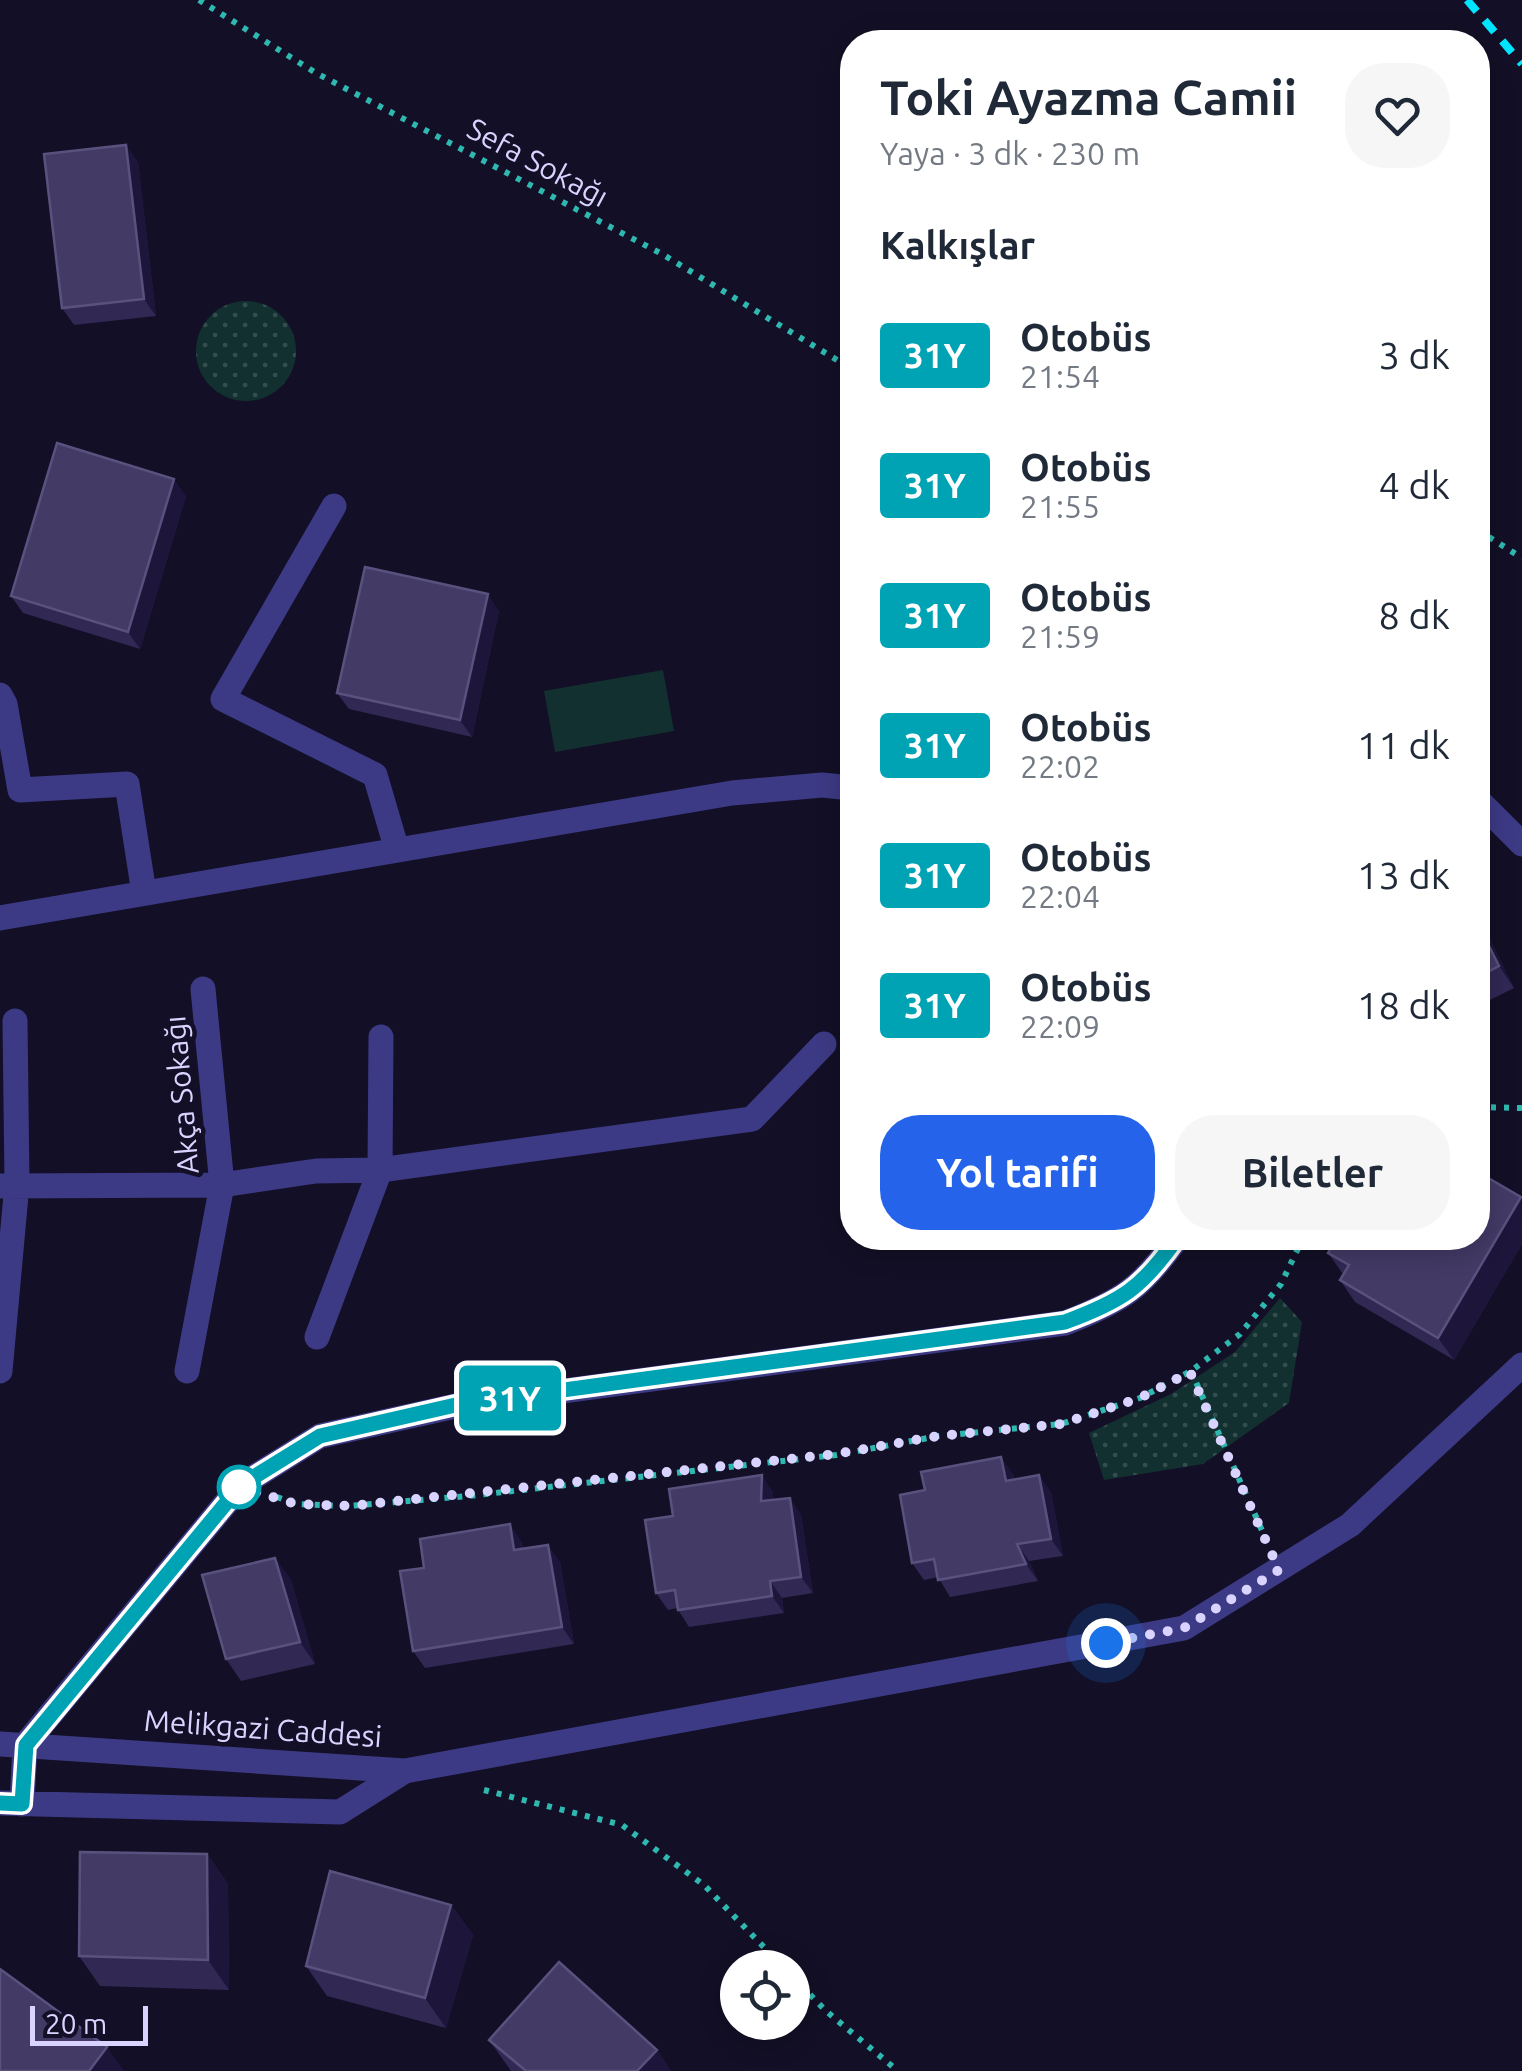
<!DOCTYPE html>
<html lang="tr">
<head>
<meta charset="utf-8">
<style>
	body { margin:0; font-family:Ubuntu,sans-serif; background:#f6f6f7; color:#1f2937; height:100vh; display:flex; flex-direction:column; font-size:38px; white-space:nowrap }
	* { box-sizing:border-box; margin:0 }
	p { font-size:32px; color:#747a83 }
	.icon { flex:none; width:55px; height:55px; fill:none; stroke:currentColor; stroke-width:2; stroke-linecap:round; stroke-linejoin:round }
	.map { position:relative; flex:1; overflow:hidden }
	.side { position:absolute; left:840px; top:30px; width:650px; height:1220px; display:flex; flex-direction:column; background:#fff; border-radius:40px; box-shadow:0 5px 25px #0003 }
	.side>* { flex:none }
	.badge { padding:0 20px; border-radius:8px; font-size:35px; line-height:65px }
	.buttons { position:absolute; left:720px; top:1950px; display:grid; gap:20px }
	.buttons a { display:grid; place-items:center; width:90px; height:90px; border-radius:50%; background:#fff; box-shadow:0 5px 25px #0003; font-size:50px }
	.scale { position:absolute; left:30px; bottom:25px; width:118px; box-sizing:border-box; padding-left:10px; border:5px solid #d9d4ff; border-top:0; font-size:28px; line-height:35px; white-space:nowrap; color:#d9d4ff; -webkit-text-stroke:8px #130f26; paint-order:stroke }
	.you { position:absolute; width:50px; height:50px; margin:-25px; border:8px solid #fff; border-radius:50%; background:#1a73e8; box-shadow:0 0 0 15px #1a73e833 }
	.map>.badge { position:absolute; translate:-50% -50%; box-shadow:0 0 0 5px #fff }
	h2 { padding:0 40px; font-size:38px; line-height:90px }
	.round { display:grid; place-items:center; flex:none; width:105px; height:105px; border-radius:40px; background:#f6f6f7 }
	.headline { display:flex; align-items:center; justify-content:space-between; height:170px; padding:0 40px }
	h1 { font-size:48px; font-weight:600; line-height:75px }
	.action { display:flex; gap:20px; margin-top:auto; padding:20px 40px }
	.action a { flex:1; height:115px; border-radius:40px; background:#2563eb; color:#fff; font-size:40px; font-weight:600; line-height:115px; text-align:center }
	.action a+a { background:#f6f6f7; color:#1f2937 }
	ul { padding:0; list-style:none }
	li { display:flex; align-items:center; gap:30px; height:130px; padding:0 40px }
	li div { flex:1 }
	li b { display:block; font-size:38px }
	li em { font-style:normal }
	li .badge { min-width:110px; font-weight:700; text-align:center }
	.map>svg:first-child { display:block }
	.park { fill:url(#park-dots) }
	.garden { fill:#12302f }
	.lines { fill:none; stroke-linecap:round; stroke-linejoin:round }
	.path { stroke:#2fb8b0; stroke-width:6; stroke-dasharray:5 8; stroke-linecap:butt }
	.minor { stroke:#3d3a85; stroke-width:25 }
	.rail { stroke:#00e5ff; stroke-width:8; stroke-dasharray:15 12; stroke-linecap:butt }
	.wall { fill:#312854 }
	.shaded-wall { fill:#1d163a }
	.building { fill:#433a66; stroke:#5a527e; stroke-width:2.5 }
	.line-casing { stroke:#fff; stroke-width:22 }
	.line { stroke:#00a3b4; stroke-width:15 }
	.walk { stroke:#d9d4ff; stroke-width:10; stroke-dasharray:0 18 }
	.stop-dot { fill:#fff; stroke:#00a3b4; stroke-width:5 }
	.labels { text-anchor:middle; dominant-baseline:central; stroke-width:9; stroke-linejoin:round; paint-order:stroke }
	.street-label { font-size:30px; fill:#d9d4ff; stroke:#130f26 }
</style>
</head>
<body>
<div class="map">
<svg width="1522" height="2071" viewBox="0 0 1522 2071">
	<defs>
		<pattern id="park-dots" width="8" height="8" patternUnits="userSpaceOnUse" patternTransform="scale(2.5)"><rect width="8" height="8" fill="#12302f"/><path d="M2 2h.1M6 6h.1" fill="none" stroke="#344d4e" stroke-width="1.8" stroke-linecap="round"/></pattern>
	</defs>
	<rect width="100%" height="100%" fill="#130f26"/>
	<path class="park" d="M196 351a50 50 0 1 1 100 0a50 50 0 1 1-100 0Z
		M1280,1298L1302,1322L1289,1403L1203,1464L1104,1480L1089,1433L1171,1394L1235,1352Z"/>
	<path class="garden" d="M663,670L674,731L555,752L544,691Z"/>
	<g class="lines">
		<path class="path" d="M199,0L316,73L662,254L852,369
			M1478,530L1522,558
			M1478,1107L1522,1108
			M1191,1371L1268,1544
			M277,1497L296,1504L349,1506L468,1496L836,1455L939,1436L1061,1424L1140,1398L1191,1371L1240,1334L1281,1284L1303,1238
			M484,1790L622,1825L704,1885L784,1968
			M792,1976L826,2011L898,2071"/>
		<path class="minor" d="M334,506L223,699L375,775L397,850
			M0,695L5,704L20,790L127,784L144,893
			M1478,800L1522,844
			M0,918L732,793L822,785L852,788
			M0,1186L222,1185L316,1171L380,1170L752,1119L824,1044
			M317,1337L380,1170L381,1037
			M0,1371L17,1184L15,1021
			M187,1371L222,1185L203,989
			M0,1744L405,1771L1184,1628L1350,1525L1522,1365
			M0,1803L340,1812L405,1771
			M22,1804L25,1745L241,1485L320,1436L460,1405L1065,1323C1122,1301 1142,1288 1177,1238"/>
		<path class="rail" d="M1467,0L1522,64"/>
	</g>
	<path class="wall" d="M138,162L156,316L74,325L62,308Z
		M186,496L140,649L23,613L11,596Z
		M499,611L472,737L349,709L337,693Z
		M1478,915L1514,988L1478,1006Z
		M1521,1197L1522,1244L1454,1360L1355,1302L1340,1280L1343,1274L1328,1253Z
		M1013,1474L1014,1479L1051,1492L1063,1556L1029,1561L1038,1581L950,1597L938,1577L924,1580L912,1563Z
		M773,1492V1500L790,1498L801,1515L813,1593L782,1598L784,1613L689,1627L677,1608L668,1610L656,1593Z
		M521,1541L523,1548L560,1562L574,1644L425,1668L413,1651Z
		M275,1558L291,1580L315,1664L241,1681L226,1659Z
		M207,1854L228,1884L229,1990L100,1986L79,1956Z
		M451,1905L473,1935L446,2028L327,1996L306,1966Z
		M489,2040L657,2050L671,2071H511Z"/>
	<path class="shaded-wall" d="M126,145L138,162L156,316L144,299Z
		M174,479L186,496L140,649L128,632Z
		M488,594L499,611L472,737L460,720Z
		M1478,915L1514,988L1499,966L1478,924Z
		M1521,1197L1522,1244L1454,1360L1438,1338Z
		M1001,1457L1013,1474L1018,1498L1006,1481Z
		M762,1475L773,1492V1518L761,1501Z
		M1039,1475L1051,1492L1063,1556L1051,1539Z
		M790,1498L801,1515L813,1593L801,1577Z
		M510,1524L521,1541L526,1567L514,1550Z
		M1017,1544L1029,1561L1038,1581L1026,1564Z
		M548,1545L560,1562L574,1644L562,1627Z
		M275,1558L291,1580L315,1664L300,1642Z
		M770,1581L782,1598L784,1613L772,1596Z
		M207,1854L228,1884L229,1990L208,1960Z
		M451,1905L473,1935L446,2028L425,1998Z
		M107,2047L124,2071H89Z
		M657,2050L671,2071H637Z"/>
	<path class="building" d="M126,145L144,299L62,308L44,154Z
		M57,443L174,479L128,632L11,596Z
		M365,567L488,594L460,720L337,693Z
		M1478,924L1499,966L1478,977Z
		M1478,1172L1521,1197L1438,1338L1340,1280L1349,1265L1328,1253L1336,1238H1478Z
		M1001,1457L1006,1481L1039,1475L1051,1539L1017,1544L1026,1564L938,1580L934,1559L912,1563L900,1495L925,1490L921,1472Z
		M762,1475L761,1501L790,1498L801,1577L770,1581L772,1596L678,1610L675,1590L656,1593L645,1520L673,1516L669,1489Z
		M510,1524L514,1550L548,1545L562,1627L413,1651L400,1571L424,1568L420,1539Z
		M275,1558L300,1642L226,1659L202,1575Z
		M80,1852L207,1854L208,1960L79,1956Z
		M330,1871L451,1905L425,1998L306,1966Z
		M559,1962L657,2050L637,2071H526L489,2040Z
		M0,1969L107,2047L89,2071H0Z"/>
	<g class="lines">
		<g class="line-casing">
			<path id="line" d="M0,1803L22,1804L26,1745L241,1485L320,1436L460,1404L1065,1322C1122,1301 1142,1288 1177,1238"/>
		</g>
		<use href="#line" class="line"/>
		<path class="walk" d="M239,1487L296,1504L350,1506L836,1454L938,1436L1061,1424L1140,1398L1190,1372L1279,1570L1184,1628L1106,1643"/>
	</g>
	<circle class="stop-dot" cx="239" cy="1487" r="20"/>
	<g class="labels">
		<g class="street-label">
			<text transform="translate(538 162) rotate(28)">Sefa Sokağı</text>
			<text transform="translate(181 1095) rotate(-95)">Akça Sokağı</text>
			<text transform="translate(263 1728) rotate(4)">Melikgazi Caddesi</text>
		</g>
	</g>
</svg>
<div class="buttons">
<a><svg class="icon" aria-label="locate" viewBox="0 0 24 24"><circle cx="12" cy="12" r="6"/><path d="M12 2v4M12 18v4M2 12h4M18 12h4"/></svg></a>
</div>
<div class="scale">20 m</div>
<div class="you" style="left:1106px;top:1643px"></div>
<b class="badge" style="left:510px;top:1398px;background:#00a3b4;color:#fff">31Y</b>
<section class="side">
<div class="headline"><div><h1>Toki Ayazma Camii</h1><p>Yaya · 3 dk · 230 m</p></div><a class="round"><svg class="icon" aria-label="heart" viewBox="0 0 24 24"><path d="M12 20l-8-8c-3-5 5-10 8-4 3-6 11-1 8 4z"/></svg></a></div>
<h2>Kalkışlar</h2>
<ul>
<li><span class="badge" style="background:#00a3b4;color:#fff">31Y</span><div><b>Otobüs</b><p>21:54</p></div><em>3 dk</em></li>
<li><span class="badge" style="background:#00a3b4;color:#fff">31Y</span><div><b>Otobüs</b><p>21:55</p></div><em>4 dk</em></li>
<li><span class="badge" style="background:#00a3b4;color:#fff">31Y</span><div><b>Otobüs</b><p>21:59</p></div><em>8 dk</em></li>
<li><span class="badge" style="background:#00a3b4;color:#fff">31Y</span><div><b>Otobüs</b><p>22:02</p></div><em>11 dk</em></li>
<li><span class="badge" style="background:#00a3b4;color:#fff">31Y</span><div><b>Otobüs</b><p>22:04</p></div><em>13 dk</em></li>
<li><span class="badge" style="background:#00a3b4;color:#fff">31Y</span><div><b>Otobüs</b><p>22:09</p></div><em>18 dk</em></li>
</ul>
<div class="action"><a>Yol tarifi</a><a>Biletler</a></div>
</section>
</div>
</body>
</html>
